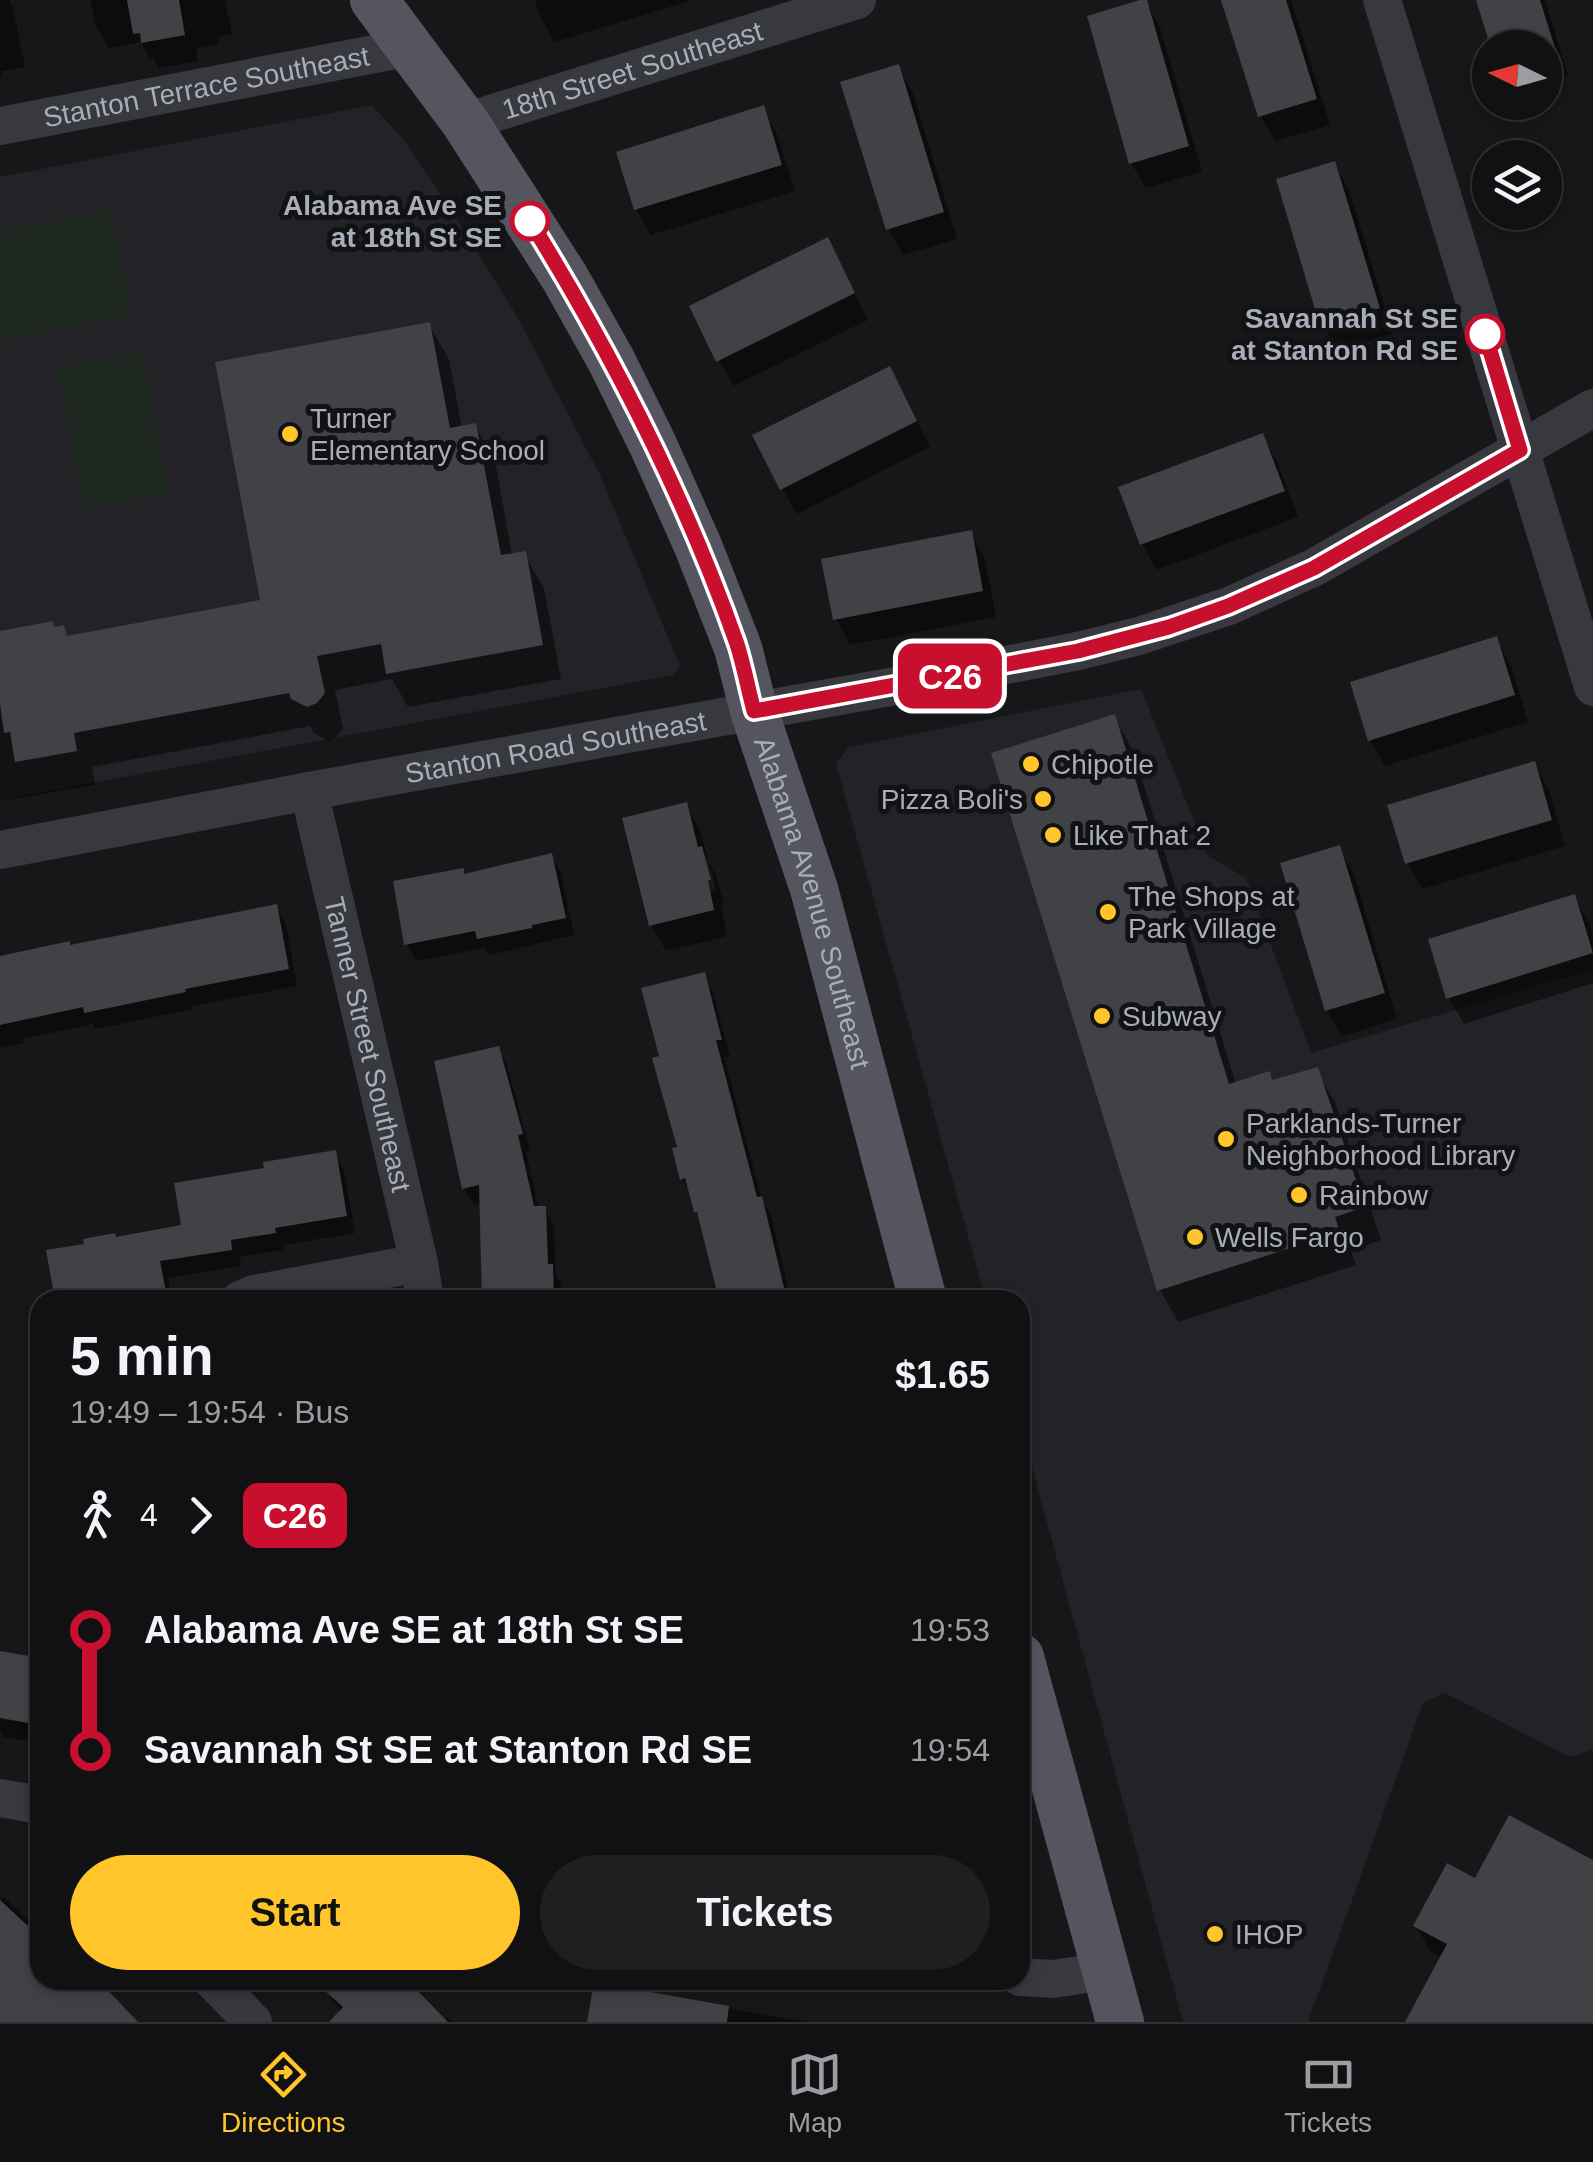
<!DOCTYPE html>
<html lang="en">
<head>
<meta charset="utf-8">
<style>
	body { margin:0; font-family:Arial,sans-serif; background:#1e1f21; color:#f1f3f6; height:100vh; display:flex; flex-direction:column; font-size:38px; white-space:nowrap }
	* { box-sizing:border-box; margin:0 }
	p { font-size:32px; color:#9c9da0 }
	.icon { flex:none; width:55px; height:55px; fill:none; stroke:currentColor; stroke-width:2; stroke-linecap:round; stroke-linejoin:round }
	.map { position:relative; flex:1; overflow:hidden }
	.side { position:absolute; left:30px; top:1290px; width:1000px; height:700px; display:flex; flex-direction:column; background:#111113; border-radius:30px; box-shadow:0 5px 15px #0003,0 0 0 2px #303133 }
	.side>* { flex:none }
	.badge { padding:0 20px; border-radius:15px; font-size:35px; line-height:65px }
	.needle { width:65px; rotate:275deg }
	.fabs { position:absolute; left:1472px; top:30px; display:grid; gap:20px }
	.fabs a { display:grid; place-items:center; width:90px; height:90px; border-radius:50%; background:#111113; box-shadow:0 5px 15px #0003,0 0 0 2px #303133; font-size:50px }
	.map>.badge { position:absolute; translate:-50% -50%; box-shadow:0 0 0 5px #fff }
	.legs { display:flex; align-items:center; gap:15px; height:110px; padding:0 40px; font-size:32px }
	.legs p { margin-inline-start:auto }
	.overview { display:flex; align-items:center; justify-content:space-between; height:170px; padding:0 40px }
	h1 { font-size:55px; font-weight:700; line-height:75px }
	.cta { display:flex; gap:20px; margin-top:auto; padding:20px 40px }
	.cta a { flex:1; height:115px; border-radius:60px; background:#ffc52a; color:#111; font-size:40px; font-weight:700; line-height:115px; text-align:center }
	.cta a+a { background:#1e1f21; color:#f1f3f6 }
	ul { padding:0 40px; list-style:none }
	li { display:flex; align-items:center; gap:35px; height:120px; font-size:38px }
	li i { display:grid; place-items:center; width:15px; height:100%; margin:0 12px; background:currentColor }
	li i::after { content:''; width:25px; height:25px; margin:-12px; border:8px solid; border-radius:50%; background:#111113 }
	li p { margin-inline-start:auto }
	li:first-child i { background:linear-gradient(#0000 50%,currentColor 0) }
	li:last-child i { background:linear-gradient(currentColor 50%,#0000 0) }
	.menu { display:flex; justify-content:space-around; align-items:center; height:140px; border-top:2px solid #303133; background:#111113; font-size:28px; color:#9c9da0 }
	.menu a { display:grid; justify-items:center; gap:5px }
	.menu .on { color:#ffc52a }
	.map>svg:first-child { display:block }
	.built { fill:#232327 }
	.green { fill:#1f2820 }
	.shadow { fill:#0007 }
	.building { fill:#414246 }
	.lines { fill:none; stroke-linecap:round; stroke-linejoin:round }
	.minor { stroke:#38383f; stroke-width:38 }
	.major { stroke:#54555e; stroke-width:48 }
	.line-1-casing { stroke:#fff; stroke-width:22 }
	.line-1 { stroke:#c8102e; stroke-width:15 }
	.stop-1-dot { fill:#fff; stroke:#c8102e; stroke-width:5 }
	.poi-dot { fill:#ffc52a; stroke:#121214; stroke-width:4 }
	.labels { text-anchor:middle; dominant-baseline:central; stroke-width:10; stroke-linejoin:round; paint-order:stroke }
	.street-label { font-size:28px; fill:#a8adba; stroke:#121214 }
	.stop-label { font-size:28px; font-weight:bold; fill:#a8adba; stroke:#121214; text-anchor:end }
	.poi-label { font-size:28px; fill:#a8adba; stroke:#121214; text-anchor:start }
</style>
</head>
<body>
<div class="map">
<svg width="1593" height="2022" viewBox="0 0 1593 2022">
	<rect width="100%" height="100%" fill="#171719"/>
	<path class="built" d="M372,105L403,139L452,211L518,318L600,475L680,666L673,675L0,800V177Z
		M1141,689L1208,856L1246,878L1311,1053L1593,969V1750L1570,1757L1445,1693L1423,1703L1308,2022H1183L1020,1423V1300H986L836,764L849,747Z"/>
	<path class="green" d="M112,209L132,316L0,342V230Z
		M143,352L169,494L83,510L57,368Z"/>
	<path class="shadow" d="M0,0H9L13,8L25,67L1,71L2,77H0Z
		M91,0H225L232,34L218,37L219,44L196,49L198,61L159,68L153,58L150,59L140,42L109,48L94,22Z
		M535,0H693L555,42L540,16Z
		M1224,0H1291L1330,125L1275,141L1260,116Z
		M1479,0H1545L1568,76L1545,83V48Z
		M1145,1L1160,27L1202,172L1146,188L1131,163Z
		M898,67L913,93L957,239L903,255L888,229L843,84Z
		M762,108L777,134L795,191L651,235L636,209L619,153Z
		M1334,164L1349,190L1393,334L1338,351L1323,325L1279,180Z
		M841,266L868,320L733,386L719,360Z
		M429,325L449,359L462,428L475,426L495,460L512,556L524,554L544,588L561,679L408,707L392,679L335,690L343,728L336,737L328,741L314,733L310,726L92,767L95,785L0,801V634L63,628L69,638L263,602Z
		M904,395L930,447L797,514L782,488Z
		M1262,436L1277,462L1298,517L1157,570L1142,544Z
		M970,533L985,559L996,617L850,645L836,619Z
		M1496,639L1511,665L1528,722L1385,766L1370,740Z
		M1114,717L1133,750L1236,1084L1269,1074L1273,1082L1316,1070L1335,1102L1381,1240L1351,1250L1356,1265L1178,1322L1160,1290Z
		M1534,764L1549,790L1565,846L1422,889L1408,863L1390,807Z
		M685,804L700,830L708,859L701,852L711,892L716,891L709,863L716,875L724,905L721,906L727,936L666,951L651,925Z
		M1339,848L1354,874L1397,1019L1342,1036L1327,1010Z
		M551,856L561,873L574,935L489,955L485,948L416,961L407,944L463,871L466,876Z
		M1574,897L1589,923L1593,937V983L1464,1024L1449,998Z
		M276,907L286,924L297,986L192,1006L193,1009L96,1029L93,1024L22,1039L24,1043L0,1048V958L70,947Z
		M703,975L713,992L730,1057H724L762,1200L771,1216L791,1300H722L703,1224L696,1212L692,1196L682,1179L680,1149L662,1058Z
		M498,1048L507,1065L530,1151L526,1152L539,1209H545L554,1226L556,1275L561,1284L562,1300H490L482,1203L474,1205L464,1188Z
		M334,1153L344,1170L355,1233L283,1245L284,1250L240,1257L241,1266L168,1278L172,1300H58L116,1239L184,1227L267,1170Z
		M40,1660V1746L38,1742L3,1737L0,1731V1665Z
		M1593,1863V2022H1408L1442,1958L1431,1952L1416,1926L1476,1882Z
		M4,1897L40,1932V1980H87L126,2022H0V1900Z
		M325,1980H403L444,2021L448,2017L453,2022H348L322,1984Z
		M596,1985L808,2022H589Z"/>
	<path class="building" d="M127,0H179L185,35L141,43L140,33L133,34Z
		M1140,0H1147L1189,146L1129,164L1087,16Z
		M1221,0H1286L1317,99L1258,117Z
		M1476,0H1540L1555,48H1491Z
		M899,64L944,212L886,230L840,82Z
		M764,105L782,165L634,210L616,152Z
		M1335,161L1380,308L1320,326L1276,179Z
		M828,237L855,293L716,362L689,306Z
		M430,322L450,428L476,423L501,555L526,551L543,645L386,674L381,644L317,656L325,693L317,703L307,707L291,699L289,693L74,733L77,751L15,762L10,732L4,733L0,704V631L53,621L54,627L64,625L67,636L260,600L215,362Z
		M890,366L917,421L780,490L752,435Z
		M1263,433L1285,491L1140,545L1118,487Z
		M972,530L983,591L833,620L821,559Z
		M1497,636L1515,695L1368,741L1350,682Z
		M1115,714L1229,1084L1270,1071L1272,1080L1318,1067L1365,1207L1335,1217L1340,1232L1157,1291L991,753Z
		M1535,761L1552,820L1405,864L1387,805Z
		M687,802L698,847L702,846L711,880H708L714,910L649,926L622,818Z
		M1340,845L1385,993L1325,1011L1280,863Z
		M552,853L566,918L532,925V928L477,939L475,931L404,945L393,881L464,868V874Z
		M1575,894L1593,953L1446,999L1428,939Z
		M277,904L289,969L185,989L186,992L84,1013L83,1007L0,1025V956L70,941V945Z
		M705,972L722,1040H716L757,1197L762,1196L787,1300H719L697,1212H694L685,1178L680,1180L672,1148L677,1147L652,1058L659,1056L641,988Z
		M499,1046L523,1134L518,1135L534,1206H546L548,1264H553L554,1300H482L479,1185L462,1189L434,1061Z
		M336,1150L347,1216L275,1228L276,1233L231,1240L232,1250L160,1261L167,1297L148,1300H55L46,1250L84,1244L83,1239L115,1233L116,1237L181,1225L174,1183L264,1168L263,1162Z
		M0,1651L40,1658V1725L0,1718Z
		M1509,1815L1593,1860V2022H1405L1447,1944L1413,1926L1447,1863L1475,1878Z
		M0,1900L40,1937V1980H98L138,2022H0Z
		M313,1980H407L448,2022H329L343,2007Z
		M594,1982L729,2006L727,2022H587Z"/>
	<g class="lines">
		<g class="minor">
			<path d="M1382,0L1593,687"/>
			<path id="s1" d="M465,122L857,0"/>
			<path id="s2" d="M0,126L411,47"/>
			<path id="s3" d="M309,791L419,1263L425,1300"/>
			<path id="s4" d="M0,850L309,791L929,680L1078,651L1139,636L1229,606L1315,567L1593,408"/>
			<path d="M240,1300L254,1294L419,1263"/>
			<path d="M0,1798L40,1805"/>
			<path d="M1020,1977L1053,1979L1106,1971"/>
			<path d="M212,1980L253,2022"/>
		</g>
		<g class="major">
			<path id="s5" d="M374,0L465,122L565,278L611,360L653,445L698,546L738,648L754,711L814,889L923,1300"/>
			<path d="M1020,1657L1120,2022"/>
		</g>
	</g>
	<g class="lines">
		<g class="line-1-casing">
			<path id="line-1" d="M530,221C612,354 685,496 737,644C744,666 748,689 754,711L1078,651L1169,627L1228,606L1314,568L1520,450L1485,334"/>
		</g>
		<use href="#line-1" class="line-1"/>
	</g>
	<g class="stop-1-dot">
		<circle cx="530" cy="221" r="18"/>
		<circle cx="1485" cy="334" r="18"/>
	</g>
	<g class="poi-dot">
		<circle cx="290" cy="434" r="10"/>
		<circle cx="1031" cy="764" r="10"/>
		<circle cx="1043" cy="799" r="10"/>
		<circle cx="1053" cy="835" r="10"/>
		<circle cx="1108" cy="912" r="10"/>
		<circle cx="1102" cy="1016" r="10"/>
		<circle cx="1226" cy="1139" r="10"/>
		<circle cx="1299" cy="1195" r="10"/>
		<circle cx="1195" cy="1237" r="10"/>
		<circle cx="1215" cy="1934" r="10"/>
	</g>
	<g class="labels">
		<g class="street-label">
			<text stroke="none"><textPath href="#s1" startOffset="175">18th Street Southeast</textPath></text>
			<text stroke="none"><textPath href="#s2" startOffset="210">Stanton Terrace Southeast</textPath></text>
			<text stroke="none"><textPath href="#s4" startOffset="565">Stanton Road Southeast</textPath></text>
			<text stroke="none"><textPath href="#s5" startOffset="1012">Alabama Avenue Southeast</textPath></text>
			<text stroke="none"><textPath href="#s3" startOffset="260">Tanner Street Southeast</textPath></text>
		</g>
		<g class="stop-label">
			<text x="502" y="205">Alabama Ave SE<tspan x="502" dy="32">at 18th St SE</tspan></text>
			<text x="1458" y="318">Savannah St SE<tspan x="1458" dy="32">at Stanton Rd SE</tspan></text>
		</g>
		<g class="poi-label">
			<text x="310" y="418">Turner<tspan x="310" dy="32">Elementary School</tspan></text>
			<text x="1051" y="764">Chipotle</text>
			<text x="1023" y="799" text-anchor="end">Pizza Boli's</text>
			<text x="1073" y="835">Like That 2</text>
			<text x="1128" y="896">The Shops at<tspan x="1128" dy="32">Park Village</tspan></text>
			<text x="1122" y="1016">Subway</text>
			<text x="1246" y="1123">Parklands-Turner<tspan x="1246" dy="32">Neighborhood Library</tspan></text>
			<text x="1319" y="1195">Rainbow</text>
			<text x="1215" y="1237">Wells Fargo</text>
			<text x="1235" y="1934">IHOP</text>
		</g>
	</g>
</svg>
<div class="fabs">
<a><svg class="needle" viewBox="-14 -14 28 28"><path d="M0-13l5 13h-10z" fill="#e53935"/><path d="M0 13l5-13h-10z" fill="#9c9da0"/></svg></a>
<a><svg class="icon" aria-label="layers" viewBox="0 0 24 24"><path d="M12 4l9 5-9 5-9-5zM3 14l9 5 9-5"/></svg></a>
</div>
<b class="badge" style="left:950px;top:676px;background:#c8102e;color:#fff">C26</b>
<section class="side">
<div class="overview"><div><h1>5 min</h1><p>19:49 – 19:54 · Bus</p></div><b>$1.65</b></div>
<div class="legs"><svg class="icon" aria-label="walk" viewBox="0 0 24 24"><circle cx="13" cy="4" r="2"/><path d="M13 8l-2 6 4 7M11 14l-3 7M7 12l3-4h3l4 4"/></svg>4<svg class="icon" aria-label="forward" viewBox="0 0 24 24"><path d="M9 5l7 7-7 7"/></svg><b class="badge" style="background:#c8102e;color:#fff">C26</b></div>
<ul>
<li><i style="color:#c8102e"></i><b>Alabama Ave SE at 18th St SE</b><p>19:53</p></li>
<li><i style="color:#c8102e"></i><b>Savannah St SE at Stanton Rd SE</b><p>19:54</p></li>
</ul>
<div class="cta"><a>Start</a><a>Tickets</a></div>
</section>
</div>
<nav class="menu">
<a class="on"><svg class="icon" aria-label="directions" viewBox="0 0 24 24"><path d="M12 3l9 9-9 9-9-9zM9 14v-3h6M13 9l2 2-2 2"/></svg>Directions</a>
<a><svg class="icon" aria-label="map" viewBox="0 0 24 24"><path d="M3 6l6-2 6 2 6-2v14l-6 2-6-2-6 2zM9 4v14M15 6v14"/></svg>Map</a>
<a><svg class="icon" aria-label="tickets" viewBox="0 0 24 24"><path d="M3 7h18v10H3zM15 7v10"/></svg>Tickets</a>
</nav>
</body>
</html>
